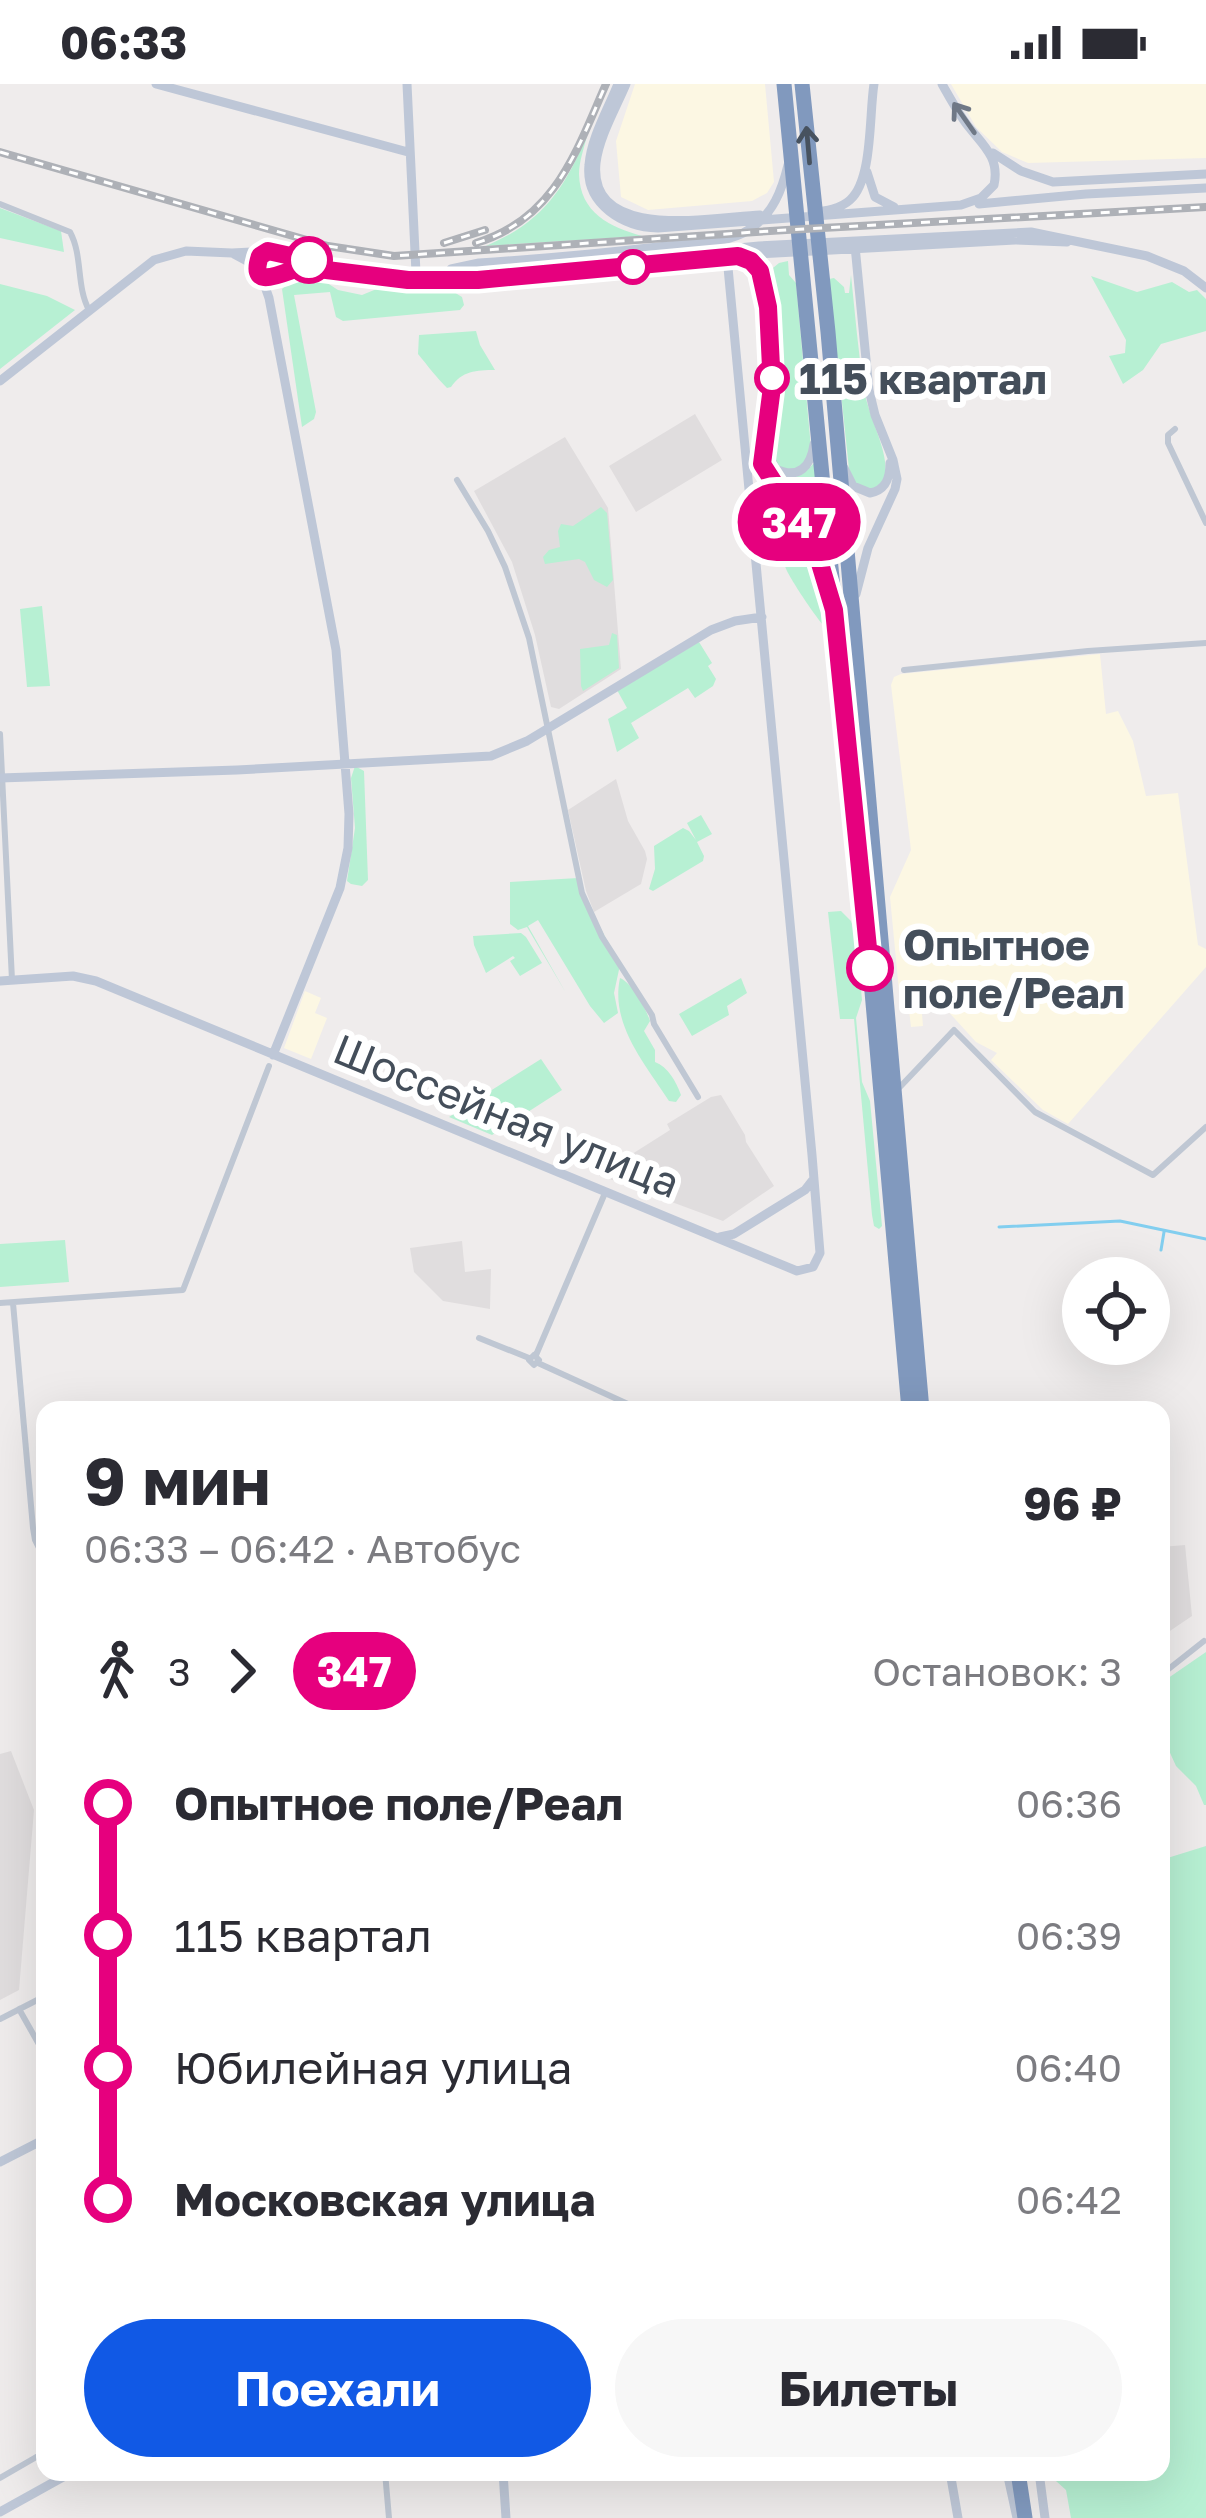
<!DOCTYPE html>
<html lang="ru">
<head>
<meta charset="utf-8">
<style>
	body { margin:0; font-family:"Golos Text",sans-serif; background:#f7f7f7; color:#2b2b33; height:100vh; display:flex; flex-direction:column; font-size:45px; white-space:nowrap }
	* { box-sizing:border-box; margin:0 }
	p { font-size:39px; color:#7c7c81 }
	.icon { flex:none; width:66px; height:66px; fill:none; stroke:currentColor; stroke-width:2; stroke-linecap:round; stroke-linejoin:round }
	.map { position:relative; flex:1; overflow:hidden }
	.side { position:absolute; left:36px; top:1317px; width:1134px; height:1080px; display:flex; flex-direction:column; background:#fff; border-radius:24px; box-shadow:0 12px 48px #0002 }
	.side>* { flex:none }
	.badge { padding:0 24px; border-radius:39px; font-size:42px; line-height:78px }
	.tools { position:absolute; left:1062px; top:1173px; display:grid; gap:24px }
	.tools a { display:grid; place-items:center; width:108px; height:108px; border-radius:50%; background:#fff; box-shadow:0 12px 48px #0002; font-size:60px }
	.map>.badge { position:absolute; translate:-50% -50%; box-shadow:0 0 0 6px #fff }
	.legs { display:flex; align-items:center; gap:18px; height:132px; padding:0 48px; font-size:39px }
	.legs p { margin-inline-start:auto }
	.head { display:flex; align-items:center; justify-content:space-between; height:204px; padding:0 48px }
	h1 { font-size:66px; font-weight:700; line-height:90px }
	.button { display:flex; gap:24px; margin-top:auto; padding:24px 48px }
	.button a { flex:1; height:138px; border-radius:72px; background:#1159e5; color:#fff; font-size:48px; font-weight:700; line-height:138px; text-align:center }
	.button a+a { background:#f7f7f7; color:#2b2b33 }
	ul { padding:0 48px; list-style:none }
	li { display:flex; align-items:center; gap:42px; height:132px; font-size:45px }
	li i { display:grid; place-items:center; width:18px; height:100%; margin:0 15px; background:currentColor }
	li i::after { content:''; width:30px; height:30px; margin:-15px; border:9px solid; border-radius:50%; background:#fff }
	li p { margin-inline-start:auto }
	li:first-child i { background:linear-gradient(#0000 50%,currentColor 0) }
	li:last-child i { background:linear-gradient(currentColor 50%,#0000 0) }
	.status { display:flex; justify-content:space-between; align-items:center; height:84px; padding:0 60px; background:#fff; direction:ltr }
	.status svg { height:33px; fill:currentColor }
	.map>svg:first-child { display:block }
	.commercial { fill:#fcf7e3 }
	.education { fill:#e0ddde }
	.green { fill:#b7f0d3 }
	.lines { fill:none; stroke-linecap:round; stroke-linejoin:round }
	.stream { stroke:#82ceef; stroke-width:3 }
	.street { stroke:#bfc7d3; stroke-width:6 }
	.secondary { stroke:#bec7d7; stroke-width:9 }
	.highway { stroke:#8199be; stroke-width:15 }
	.rail-casing { stroke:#aeb1b7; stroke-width:8 }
	.rail { stroke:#fff; stroke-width:3; stroke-dasharray:9; stroke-linecap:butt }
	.oneway { stroke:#6f7886 }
	.oneway2 { stroke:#47525f }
	.line-1-casing { stroke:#fff; stroke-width:27 }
	.line-1 { stroke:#e6007e; stroke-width:18 }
	.stop-1-dot { fill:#fff; stroke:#e6007e; stroke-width:6 }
	.labels { text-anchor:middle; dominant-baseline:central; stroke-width:12; stroke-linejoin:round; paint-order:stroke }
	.stop-label { font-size:42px; font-weight:bold; fill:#444e5a; stroke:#fff; text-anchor:start }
	.street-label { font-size:42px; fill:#444e5a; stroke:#fff }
</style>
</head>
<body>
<div class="status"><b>06:33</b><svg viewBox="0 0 49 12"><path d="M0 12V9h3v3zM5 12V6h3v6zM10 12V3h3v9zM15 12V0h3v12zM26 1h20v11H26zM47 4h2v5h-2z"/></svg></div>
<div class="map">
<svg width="1206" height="2434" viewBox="0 0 1206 2434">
	<rect width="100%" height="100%" fill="#efecec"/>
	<path class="commercial" d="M635,0H765L774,98L767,109L752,117L648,126L621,113L616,57Z
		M951,0H1206V74L1028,79L1002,68L976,43Z
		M1100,570L1106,630L1118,627L1133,657L1146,712L1178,709L1198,861L1206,865V883L1068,1040L1043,1026L991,976L997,969L976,958L935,913L921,918L923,942L911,943L909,926L899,907L890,813L911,766L891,601L894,593L901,590Z
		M305,907L321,914L315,929L327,934L311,975L284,964Z"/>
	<path class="education" d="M695,330L722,376L636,428L609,382Z
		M565,353L608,424L621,585L559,625L551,623L535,551L512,478L474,407Z
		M616,695L628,737L645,767L647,775L641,800L594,828L586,807L568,726Z
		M721,1011L745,1051L746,1058L774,1102L723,1137L599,1091L670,1046L667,1040L711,1013Z
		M462,1157L465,1188L491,1185L490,1225L443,1217L414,1188L410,1164Z
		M1185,1461L1192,1532L1161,1553V1463Z
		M11,1667L34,1726L19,1906L0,1916V1670Z"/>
	<path class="green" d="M587,52C584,64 579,78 579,90C580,129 610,143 642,152L486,162C542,138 563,107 587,52Z
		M0,124L61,147L64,168L0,154Z
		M788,177L789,191L796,199L811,364L805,380L794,387L778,383L770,371L779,303L773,215L768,188L779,179Z
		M304,191L318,193L338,206L362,211L379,204L449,205L462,213L464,221L460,226L343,237L336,233L330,208L294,211L316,328L314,335L302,343L282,205L294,194Z
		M851,191C855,229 858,267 864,305C869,336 890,367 885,396L872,406L856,401L849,385L829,195L834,194L844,203L845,209H849Z
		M1091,192L1137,208L1172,198L1189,208L1197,206L1206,215V247L1161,260L1143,286L1123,300L1109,272L1125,269L1126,256Z
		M0,200L47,212L75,226L0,285Z
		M476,247L480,261L495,286C476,286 462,287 451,303L447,304C436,293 428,282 418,270L419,251Z
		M813,380H815L822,467L770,386C787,398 801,395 813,380Z
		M601,423L607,429L613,496L607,503L594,496L585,478L579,475L545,480L543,473L549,466L560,463L558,447L561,440L573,442Z
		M787,424C817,472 823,490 828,546C821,541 787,491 785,482C782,469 784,436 787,424Z
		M42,522L50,602L27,603L20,525Z
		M612,549L617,551L619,584L583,607L581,602L580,565L609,561Z
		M699,558L712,579L708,582L716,595L713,602L695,614L688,604L631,639L639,654L617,668L608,635L627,624L617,606Z
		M355,682L364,687L368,796L362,802L351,800L347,797L355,744L351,694Z
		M701,731L712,750L697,758L704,772L703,777L653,807L649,805L655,785L654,762L683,744L689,747L696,756L687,739Z
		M578,794L582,809L620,881L614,909L618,929L604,939L590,922L538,836L528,842L566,909L527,843L518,846L510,840V798Z
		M841,827L851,837L856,853L862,916L856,934L862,998L870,1017L882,1142L879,1145L874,1142L872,1131L854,935H840L828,828Z
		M521,849L526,853L542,879L520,892L510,877L515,874L513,872L486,889L474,861L473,852Z
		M620,894C632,899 645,922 650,937L644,947L655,966V978C668,983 676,997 681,1011L676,1018L669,1017C645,980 610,940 620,894Z
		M741,894L747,909L727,922L729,931L692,952L679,930Z
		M541,975L562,1006L492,1051L449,1033Z
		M65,1156L69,1198L0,1203V1160Z
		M1206,1568V1721H1204L1196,1702L1176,1682L1161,1649V1599Z
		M1206,1762V2434H1071L1066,2406L1046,2388H1161V1776Z"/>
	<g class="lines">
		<path class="stream" d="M999,1143L1120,1137L1206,1155
			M1161,1166L1164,1148"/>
		<path class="street" d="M0,120L70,148C83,172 76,202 89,226
			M1175,345L1168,351V359L1206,439
			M457,396L488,447L505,483L529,554L582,809L602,853L652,931L654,940L698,1013
			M904,586L1088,567L1206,559
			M0,650L12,896
			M899,1004L954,946L1035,1028L1153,1091L1206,1043
			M0,1219L183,1206L269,982
			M13,1219L33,1444L35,1456L45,1476
			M479,1254L529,1274
			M534,1271L539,1276L534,1281L529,1276Z
			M536,1271L605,1109
			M538,1279L641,1326
			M1161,1591L1204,1557
			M19,1925L45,1971
			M0,1935L45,1912
			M385,2388L389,2434
			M0,2394L45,2368"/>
		<path class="secondary" d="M156,0L408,68
			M407,0L416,189
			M618,0C608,25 591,54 589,81C585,121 624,143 658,144L961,121L981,114L994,101C1000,74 983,61 968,42C958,29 950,14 942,0
			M626,0C616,24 599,53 596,79C588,159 714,133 760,131
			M993,69L1021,87L1053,98L1206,90
			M867,88L875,113L894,123
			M979,120L1086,110L1206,104
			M812,128C826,127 840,125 850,116C873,96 869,30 874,0
			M855,162L869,306L875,331L893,376L897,395L895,405L868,464L856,510
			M234,170L247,177L264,193L270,195L302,183L408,196H478L759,170L1015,156L1067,158
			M745,174L760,187L768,223L772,303L762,380L815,463L827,503
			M451,185L479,179C542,175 605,169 667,162C694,159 728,160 750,145C773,130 782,106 788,81
			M261,191L269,214L336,566L349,730L348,764L340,804L273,971
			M0,297L154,176L186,167L232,169L272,167L288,172L391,187L477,189L759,162L1031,148L1147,172L1184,187L1206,204
			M766,367L776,385C799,396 811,382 814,360
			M844,384L853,402L870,409C886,406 890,394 890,379
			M0,694L237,686L491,672L527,657L711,546L735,537L762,533
			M0,897L73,892L96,897L797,1187L813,1183L820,1169L812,1071L727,173
			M720,1153L734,1150L805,1106L812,1097
			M0,2078L45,2055
			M503,2388L506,2434
			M950,2388L958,2434
			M1007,2388L1017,2434
			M1039,2388L1045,2434
			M0,2428L72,2388"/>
		<path class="highway" d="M784,0L870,885L909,1326
			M802,0L828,248L922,1326
			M1018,2388L1025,2434"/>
		<g class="rail-casing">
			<path id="rail" d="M0,68L328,162L394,172L786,146L1206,123
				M444,159L485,146
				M476,159C555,135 576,68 606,0"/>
		</g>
		<use href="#rail" class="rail"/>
	</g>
	<defs><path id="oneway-shaft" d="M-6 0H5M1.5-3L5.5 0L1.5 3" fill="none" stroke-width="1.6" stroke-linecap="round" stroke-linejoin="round" transform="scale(3)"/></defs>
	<use class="oneway" href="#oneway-shaft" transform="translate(964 34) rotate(-125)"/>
	<use class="oneway2" href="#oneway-shaft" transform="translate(808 61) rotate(-95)"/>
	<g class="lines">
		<g class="line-1-casing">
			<path id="line-1" d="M309,176L268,167L260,172C247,210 287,186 302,183L408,196H478L738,172L751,177L760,187L768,223L772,303L762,380L815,463L834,526L870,884"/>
		</g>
		<use href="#line-1" class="line-1"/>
	</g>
	<g class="stop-1-dot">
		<circle cx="309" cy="176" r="21"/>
		<circle cx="633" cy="183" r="15"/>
		<circle cx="772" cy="294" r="15"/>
		<circle cx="870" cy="884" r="21"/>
	</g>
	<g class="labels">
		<g class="stop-label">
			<text x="799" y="294">115 квартал</text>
			<text x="903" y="860">Опытное<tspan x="903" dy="48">поле/Реал</tspan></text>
		</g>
		<g class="street-label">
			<text transform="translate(507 1031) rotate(22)">Шоссейная улица</text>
		</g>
	</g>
</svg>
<div class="tools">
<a><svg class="icon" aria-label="locate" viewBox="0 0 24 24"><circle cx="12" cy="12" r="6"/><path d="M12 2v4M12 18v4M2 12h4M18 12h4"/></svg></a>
</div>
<b class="badge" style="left:799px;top:438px;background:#e6007e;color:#fff">347</b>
<section class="side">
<div class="head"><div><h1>9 мин</h1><p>06:33 – 06:42 · Автобус</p></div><b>96 ₽</b></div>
<div class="legs"><svg class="icon" aria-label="walk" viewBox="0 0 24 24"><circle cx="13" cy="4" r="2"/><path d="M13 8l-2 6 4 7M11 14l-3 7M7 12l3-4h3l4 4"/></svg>3<svg class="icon" aria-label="forward" viewBox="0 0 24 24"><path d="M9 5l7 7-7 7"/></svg><b class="badge" style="background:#e6007e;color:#fff">347</b><p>Остановок: 3</p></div>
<ul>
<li><i style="color:#e6007e"></i><b>Опытное поле/Реал</b><p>06:36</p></li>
<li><i style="color:#e6007e"></i><span>115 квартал</span><p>06:39</p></li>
<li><i style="color:#e6007e"></i><span>Юбилейная улица</span><p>06:40</p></li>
<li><i style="color:#e6007e"></i><b>Московская улица</b><p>06:42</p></li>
</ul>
<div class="button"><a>Поехали</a><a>Билеты</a></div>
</section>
</div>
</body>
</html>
